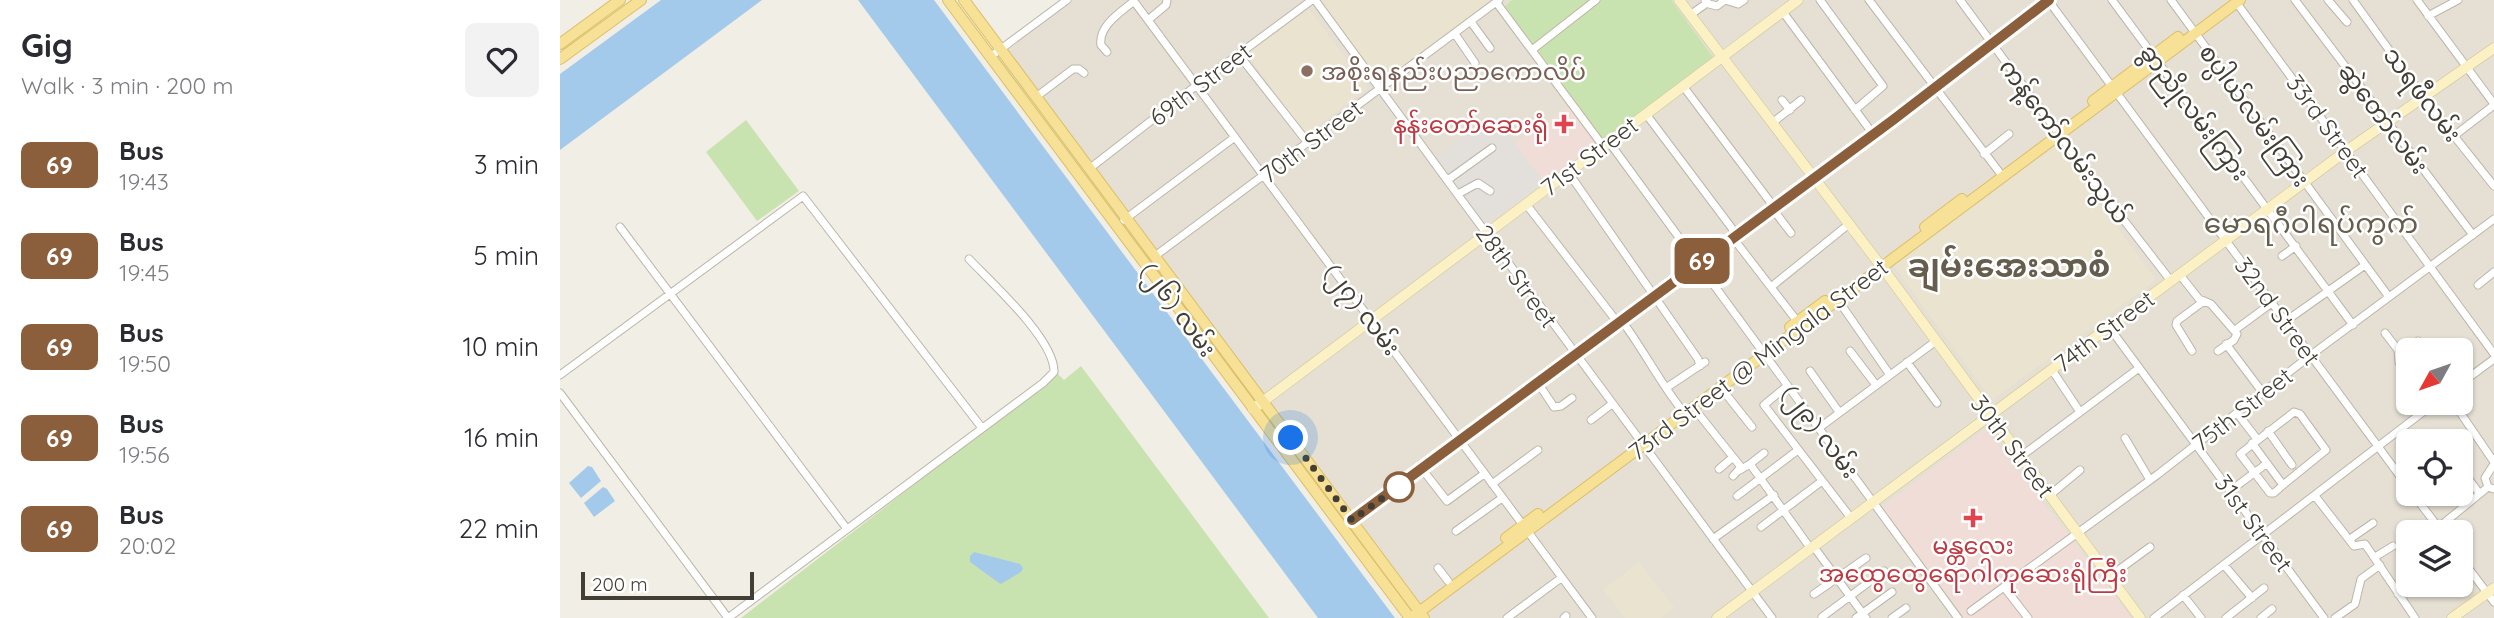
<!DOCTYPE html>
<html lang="en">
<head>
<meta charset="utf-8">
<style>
	body { margin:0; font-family:Quicksand,"Noto Sans Myanmar",sans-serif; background:#f2f2f3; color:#2b2b33; height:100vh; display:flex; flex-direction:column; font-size:26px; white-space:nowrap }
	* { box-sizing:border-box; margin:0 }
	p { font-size:23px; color:#7c7c81 }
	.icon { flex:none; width:38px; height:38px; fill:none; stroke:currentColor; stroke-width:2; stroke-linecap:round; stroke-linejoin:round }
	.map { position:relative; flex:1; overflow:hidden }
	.panel { display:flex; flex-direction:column; background:#fff; width:560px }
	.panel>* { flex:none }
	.badge { padding:0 14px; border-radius:10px; font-size:24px; line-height:46px }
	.needle { width:46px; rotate:230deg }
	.controls { position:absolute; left:1836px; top:338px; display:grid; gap:14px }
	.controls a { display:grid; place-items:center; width:77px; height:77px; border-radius:10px; background:#fff; box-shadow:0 2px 5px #0004; font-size:35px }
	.scale { position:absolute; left:21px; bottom:18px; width:173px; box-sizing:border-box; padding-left:7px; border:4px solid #433e35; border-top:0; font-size:19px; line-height:24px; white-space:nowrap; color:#433e35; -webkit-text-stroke:5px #fff; paint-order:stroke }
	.you { position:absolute; width:35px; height:35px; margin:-18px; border:5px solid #fff; border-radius:50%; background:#1a73e8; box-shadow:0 0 0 10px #1a73e833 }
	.map>.badge { position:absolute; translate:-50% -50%; box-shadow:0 0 0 4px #fff }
	.round { display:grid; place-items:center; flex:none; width:74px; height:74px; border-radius:10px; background:#f2f2f3 }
	.headline { display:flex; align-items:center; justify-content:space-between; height:119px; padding:0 21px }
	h1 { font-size:33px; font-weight:700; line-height:52px }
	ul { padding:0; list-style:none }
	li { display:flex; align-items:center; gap:21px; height:91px; padding:0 21px }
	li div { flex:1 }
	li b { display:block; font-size:26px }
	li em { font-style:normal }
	li .badge { min-width:77px; font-weight:700; text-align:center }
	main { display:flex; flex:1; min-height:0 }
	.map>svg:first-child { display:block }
	.residential { fill:#e5e0d3; fill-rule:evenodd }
	.industrial { fill:#e3dfda }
	.education { fill:#e9e3cf }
	.medical { fill:#f1ddd8 }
	.green { fill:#c9e3b0 }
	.water { fill:#a4caeb }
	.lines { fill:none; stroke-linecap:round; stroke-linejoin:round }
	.street-casing { stroke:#bcb6a8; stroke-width:9 }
	.secondary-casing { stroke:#cec297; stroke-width:11 }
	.primary-casing { stroke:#dbbf69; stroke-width:12 }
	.street { stroke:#fff; stroke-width:7 }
	.secondary { stroke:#fbf1c5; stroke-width:10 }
	.primary { stroke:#f7e197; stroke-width:10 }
	.line-casing { stroke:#fff; stroke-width:16 }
	.line { stroke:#8b5e3c; stroke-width:10 }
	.walk { stroke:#433e35; stroke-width:7; stroke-dasharray:0 12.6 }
	.education-dot { fill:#8d6e63; stroke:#fff; stroke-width:2.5 }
	.health-dot { fill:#e0444e; stroke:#fff; stroke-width:2.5 }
	.stop-dot { fill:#fff; stroke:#8b5e3c; stroke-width:3.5 }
	.labels { text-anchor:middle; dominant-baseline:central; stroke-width:5; stroke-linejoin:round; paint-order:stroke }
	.education-label { font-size:24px; fill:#785e54; stroke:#fff; text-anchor:start }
	.street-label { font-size:24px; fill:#433e35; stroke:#fff }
	.health-label { font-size:24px; fill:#be3a42; stroke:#fff; text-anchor:end }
	.quarter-label { font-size:28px; fill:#655d4d; stroke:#fff }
	.district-label { font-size:32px; font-weight:bold; fill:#655d4d; stroke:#fff }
</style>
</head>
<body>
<main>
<section class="panel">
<div class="headline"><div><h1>Gig</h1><p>Walk · 3 min · 200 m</p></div><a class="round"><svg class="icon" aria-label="heart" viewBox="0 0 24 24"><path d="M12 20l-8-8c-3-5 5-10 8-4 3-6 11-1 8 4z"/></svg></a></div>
<ul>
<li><span class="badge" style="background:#8b5e3c;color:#fff">69</span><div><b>Bus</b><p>19:43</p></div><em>3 min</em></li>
<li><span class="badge" style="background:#8b5e3c;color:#fff">69</span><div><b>Bus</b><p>19:45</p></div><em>5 min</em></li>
<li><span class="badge" style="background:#8b5e3c;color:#fff">69</span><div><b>Bus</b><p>19:50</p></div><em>10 min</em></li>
<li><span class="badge" style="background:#8b5e3c;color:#fff">69</span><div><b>Bus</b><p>19:56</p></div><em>16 min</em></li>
<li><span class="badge" style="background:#8b5e3c;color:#fff">69</span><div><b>Bus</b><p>20:02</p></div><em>22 min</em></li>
</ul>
</section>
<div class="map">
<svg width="1934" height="618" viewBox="0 0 1934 618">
	<rect width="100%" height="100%" fill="#f1eee5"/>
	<path class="residential" d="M509,0H1934V618H856L435,55ZM1848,350H1900V402H1848ZM1848,441H1900V494H1848ZM1848,532H1900V584H1848Z"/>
	<path class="industrial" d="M933,115L985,182L926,225L876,157Z"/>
	<path class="education" d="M760,0H930L931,1L821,83Z
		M749,9L808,88L746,135L687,54Z
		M1497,145L1596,280L1432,400L1333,265Z
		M1079,562L1114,607L1101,618H1065L1043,590Z"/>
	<path class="medical" d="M1011,105L1038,144L985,182L955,144Z
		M1425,429L1504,529L1571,618H1405L1322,507Z"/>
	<path class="green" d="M952,0H1111L1153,57L1042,141L944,7Z
		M186,120L239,191L197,221L146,152Z
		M521,366L709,618H181L498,374L504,380Z"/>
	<path class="water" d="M101,0H202L0,150V74Z
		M298,0H374L835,618H758Z
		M28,466L32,467L41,481L21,498L9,483Z
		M43,487L47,489L55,501L34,517L24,503Z
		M414,552L460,564L463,568L461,572L441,584L439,583L410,562V556Z"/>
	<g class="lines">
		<g class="street-casing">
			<path id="street" d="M573,0L1032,618
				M755,0C906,207 1059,413 1212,618
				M1145,0L1149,4L1157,6L1165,0
				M1165,0L1178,4L1184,0
				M1260,0L1323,86L1295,110
				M1309,0L1443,177
				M1400,0L1532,179L1611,281
				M1488,0L1848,487
				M1552,0L1793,325
				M1611,0L1829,297
				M1735,0L1913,235
				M1768,0L1787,22
				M1793,0L1863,97L1934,186
				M1857,0L1934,104
				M936,2L1043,146
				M1676,2L1934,354
				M1223,12L1313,134
				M1130,15L1147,3
				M1868,16L1898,0
				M588,20L606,5L607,0
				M911,22L930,48
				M895,34L915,63
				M972,50L1036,0
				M547,52L541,45C538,26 561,12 574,1
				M679,55L748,143
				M430,57L507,0
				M1123,86L1214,207
				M476,97L513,69H519L524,73
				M1222,100L1230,110
				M1086,114L1177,235
				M1216,120L1241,100
				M1894,136L1934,105
				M1049,142L1398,618
				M1424,154L1449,134
				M529,169L637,85L752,0
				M1008,172L1138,359L1140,366
				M889,179L932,148
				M898,194L918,183L930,191
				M966,204L1058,323
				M1212,208L1231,233
				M564,220L675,137
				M60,227L287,529
				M1173,238L1237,321
				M595,256L939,0
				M1722,256L1736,246
				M1620,275L1639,299L1651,304L1677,334L1674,340L1658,351
				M1918,285L1934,272
				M1211,287L1289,224
				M1278,300L1330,375
				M1062,321C1083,349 1099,381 1121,409
				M1726,321L1805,265
				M1549,327L1764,618
				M1675,330L1713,302
				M1825,333L1838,350L1839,362L1848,375
				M1666,344L1703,393
				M1848,350L1858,341
				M1290,351L1316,385
				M1632,351L1616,325L1617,321L1644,301
				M1347,362L1377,403
				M1492,370L1520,412
				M1250,371L1279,412
				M0,375L243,196L422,428
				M978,383L994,407L1001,406L1012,398
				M1900,384L1934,359
				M1227,386L1204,405L1291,518
				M1106,388L1145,362
				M1161,388L1192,427
				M0,393L168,618
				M1893,402L1934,462
				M1133,407L1181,467L1173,476
				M1677,413L1697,439
				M1031,420L1052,404
				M1259,428L1376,341
				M1708,431L1732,465
				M1565,438L1590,480
				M1692,443L1723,485L1766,450L1740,414L1734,412L1680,454L1710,493H1714L1723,485
				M1460,457L1579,368
				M1190,464L1204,453
				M1900,467L1919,493
				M862,469L887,501L924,474
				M1159,469L1172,458
				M1180,470L1190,464L1251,549
				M932,484L978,450
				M1928,487L1925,478L1934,464
				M1670,491L1706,464
				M1853,494L1882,532
				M1490,495L1520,470
				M1177,496L1238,450
				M1755,496L1794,546L1805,544L1855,618
				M789,522L1333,120L1489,0
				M1201,527L1262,481
				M1879,527L1928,487L1934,489
				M896,531L942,498
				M1153,539L1214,495
				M1790,539L1813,523
				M1254,547L1306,618
				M1815,557L1833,546
				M1900,557L1934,602
				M1664,565L1692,598
				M878,568L888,581
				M1549,577L1590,547
				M1444,587L1468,618
				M1254,594L1306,558
				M1838,594L1850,584
				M1623,595L1641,618
				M1411,611L1597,475L1751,355L1934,219
				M1262,617L1324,571
				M168,618L483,383L494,372C495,340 432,283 409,259
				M947,618L1001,578
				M1004,618L1006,616
				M1296,618L1332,592
				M1332,618L1346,608
				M1594,618L1876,402
				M1666,618L1704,588
				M1701,618L1712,609
				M1775,618L1795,604L1801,579L1820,565"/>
		</g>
		<g class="secondary-casing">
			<path id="secondary" d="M1119,0L1327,274L1580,618
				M693,409L1238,0
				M1157,618L1786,151L1934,48
				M1892,618L1934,588"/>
		</g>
		<g class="primary-casing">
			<path id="primary" d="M388,0L850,618
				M404,0L864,618
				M0,44L60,0
				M0,59L81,0
				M1533,101L1618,37
				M1365,227L1402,199
				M1230,327L1265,301
				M946,538L978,514
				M851,618L1680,0"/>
		</g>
		<use href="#street" class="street"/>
		<use href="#secondary" class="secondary"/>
		<use href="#primary" class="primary"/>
	</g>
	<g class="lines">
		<g class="line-casing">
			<path id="line" d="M792,520L1333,120L1489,0"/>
		</g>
		<use href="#line" class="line"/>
		<path class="walk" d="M731,438L792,520L845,482L839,487"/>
	</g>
	<circle class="education-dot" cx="747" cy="71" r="7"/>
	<g class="health-dot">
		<path d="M1000.5 113.5h7v7h7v7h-7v7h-7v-7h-7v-7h7z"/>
		<path d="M1409.5 507.5h7v7h7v7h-7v7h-7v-7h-7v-7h7z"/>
	</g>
	<circle class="stop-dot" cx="839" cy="487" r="14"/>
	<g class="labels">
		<g class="education-label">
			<text x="761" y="71">အစိုးရနည်းပညာကောလိပ်</text>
		</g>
		<g class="street-label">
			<text transform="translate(640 84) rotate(-37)">69th Street</text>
			<text transform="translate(1863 94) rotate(53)">သရဖီလမ်း</text>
			<text transform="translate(1635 112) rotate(53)">ခွာညိုလမ်းကြား</text>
			<text transform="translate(1695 115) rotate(54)">စပ္ပါယ်လမ်းကြား</text>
			<text transform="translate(1824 118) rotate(53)">ဆွဲတော်လမ်း</text>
			<text transform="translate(1768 126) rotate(54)">33rd Street</text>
			<text transform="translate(751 141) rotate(-37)">70th Street</text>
			<text transform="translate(1505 141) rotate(53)">ကန့်ကော်လမ်းသွယ်</text>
			<text transform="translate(1029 156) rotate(-37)">71st Street</text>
			<text transform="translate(957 276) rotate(54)">28th Street</text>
			<text transform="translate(619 309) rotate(54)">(၂၆) လမ်း</text>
			<text transform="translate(803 309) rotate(53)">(၂၇) လမ်း</text>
			<text transform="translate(1718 311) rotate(54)">32nd Street</text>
			<text transform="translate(1544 331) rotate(-37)">74th Street</text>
			<text transform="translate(1198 359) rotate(-37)">73rd Street @ Mingala Street</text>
			<text transform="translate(1682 409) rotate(-38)">75th Street</text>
			<text transform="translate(1261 431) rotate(53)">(၂၉) လမ်း</text>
			<text transform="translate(1453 446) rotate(53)">30th Street</text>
			<text transform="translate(1694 523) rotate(54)">31st Street</text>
		</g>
		<g class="health-label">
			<text x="988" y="124">နန်းတော်ဆေးရုံ</text>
			<text x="1413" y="545" text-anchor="middle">မန္တလေး<tspan x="1413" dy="28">အထွေထွေရောဂါကုဆေးရုံကြီး</tspan></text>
		</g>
		<g class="quarter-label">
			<text x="1751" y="222">မောရဂီဝါရပ်ကွက်</text>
		</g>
		<g class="district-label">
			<text x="1449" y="265">ချမ်းအေးသာစံ</text>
		</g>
	</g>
</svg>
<div class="controls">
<a><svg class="needle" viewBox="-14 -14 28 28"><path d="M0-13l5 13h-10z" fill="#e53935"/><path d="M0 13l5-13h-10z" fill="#7c7c81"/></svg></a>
<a><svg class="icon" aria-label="locate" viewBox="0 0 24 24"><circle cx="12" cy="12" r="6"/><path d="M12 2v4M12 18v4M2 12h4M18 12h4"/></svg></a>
<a><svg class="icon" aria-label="layers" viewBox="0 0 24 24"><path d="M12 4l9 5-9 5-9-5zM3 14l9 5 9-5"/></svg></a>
</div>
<div class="scale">200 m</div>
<div class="you" style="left:731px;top:438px"></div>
<b class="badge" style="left:1142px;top:261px;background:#8b5e3c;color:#fff">69</b>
</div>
</main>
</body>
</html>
